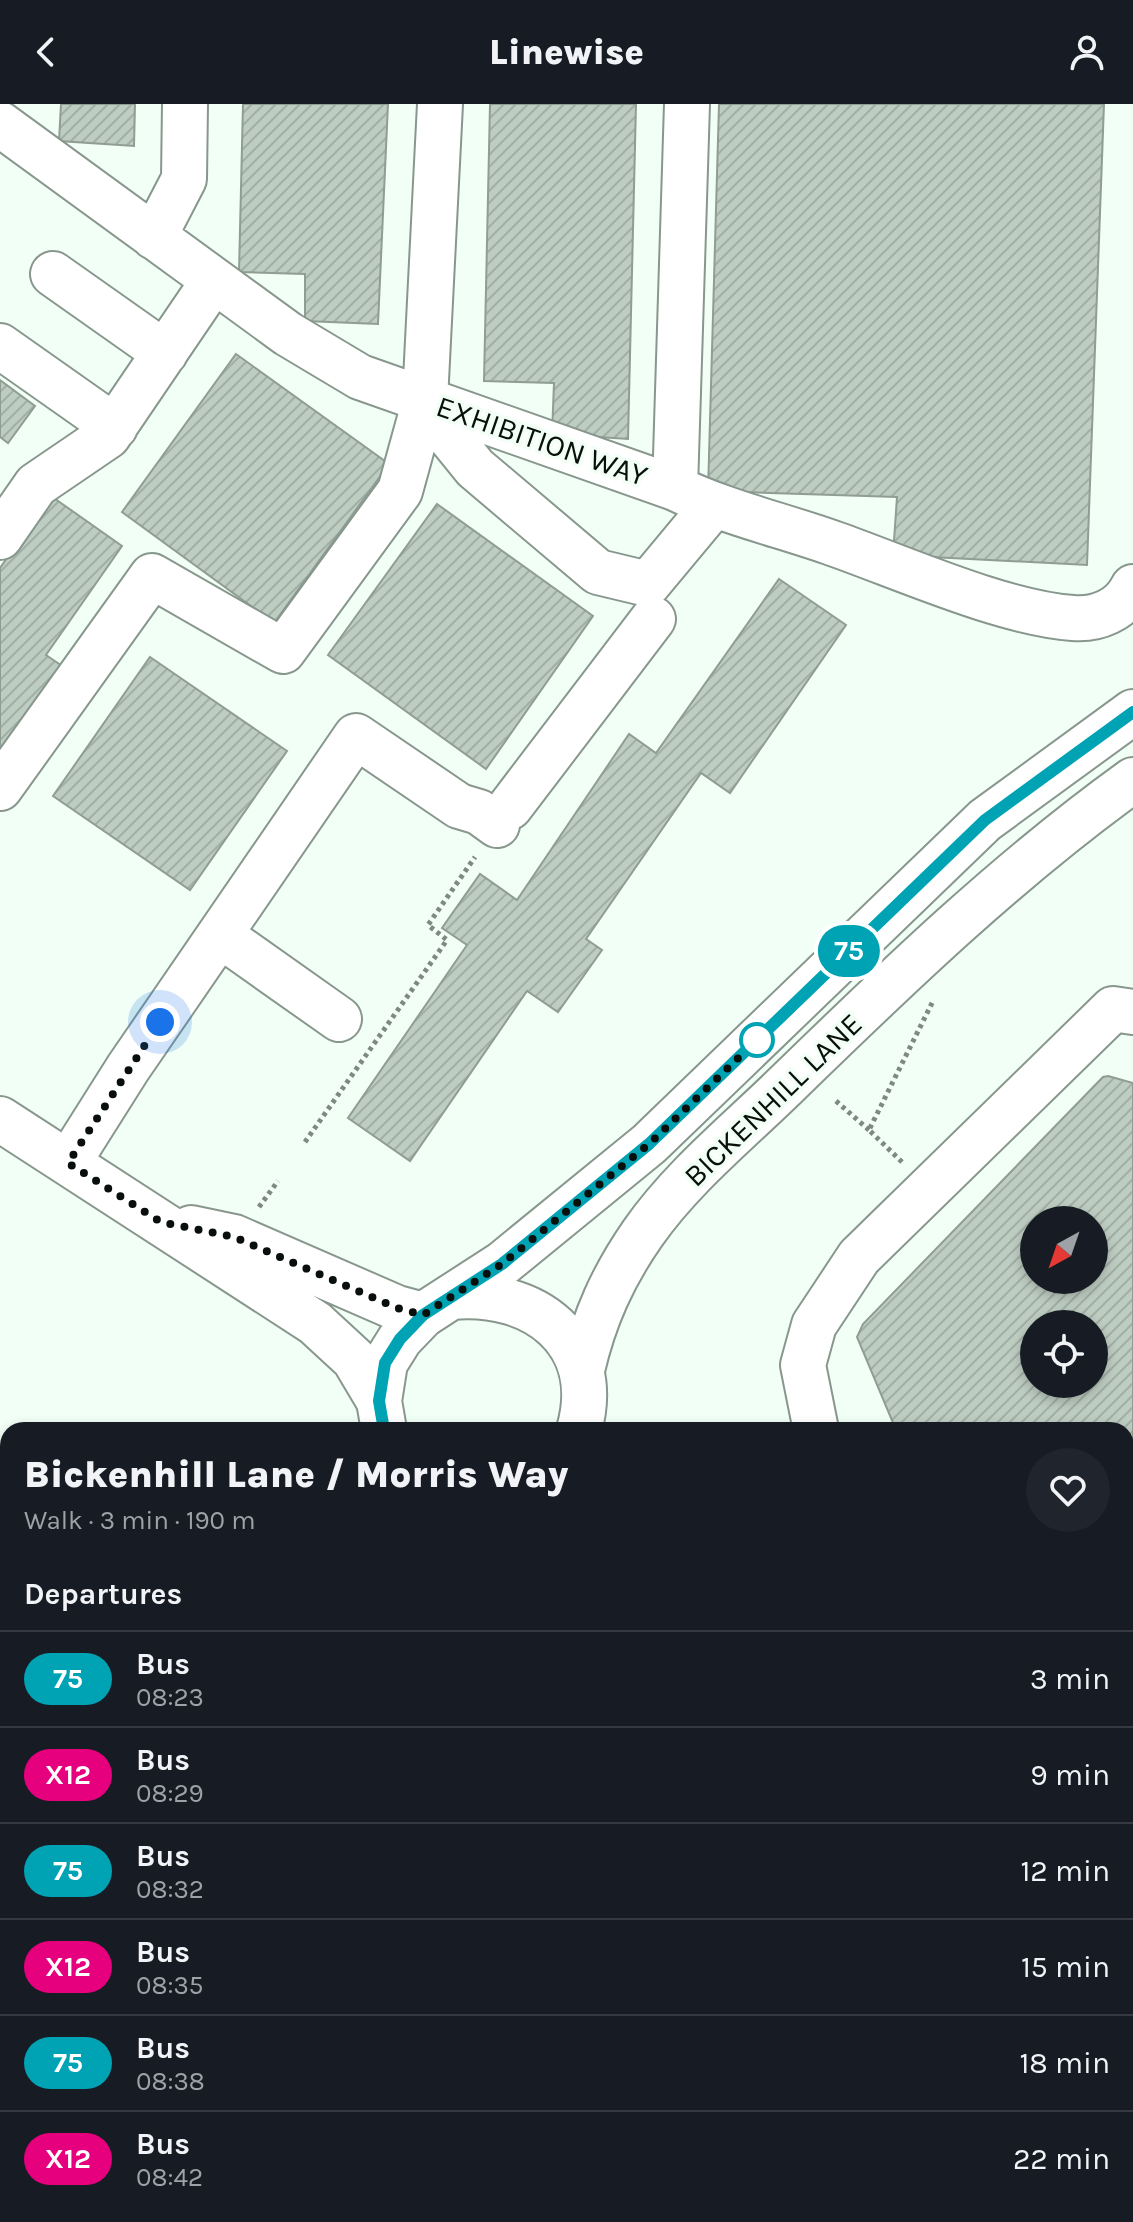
<!DOCTYPE html>
<html lang="en">
<head>
<meta charset="utf-8">
<style>
	body { margin:0; font-family:Karla,sans-serif; background:#20242c; color:#f1f3f6; height:100vh; display:flex; flex-direction:column; font-size:30px; white-space:nowrap }
	* { box-sizing:border-box; margin:0 }
	p { font-size:26px; color:#9ea1a6 }
	.icon { flex:none; width:44px; height:44px; fill:none; stroke:currentColor; stroke-width:2; stroke-linecap:round; stroke-linejoin:round }
	.map { position:relative; flex:1; overflow:hidden }
	.side { position:absolute; left:0px; top:1318px; width:1134px; height:800px; display:flex; flex-direction:column; background:#171b24; border-radius:24px 24px 0 0; box-shadow:0 4px 12px #0003 }
	.side>* { flex:none }
	.badge { padding:0 16px; border-radius:26px; font-size:28px; line-height:52px }
	.needle { width:52px; rotate:220deg }
	.fabs { position:absolute; left:1020px; top:1102px; display:grid; gap:16px }
	.fabs a { display:grid; place-items:center; width:88px; height:88px; border-radius:50%; background:#171b24; box-shadow:0 4px 12px #0003; font-size:40px }
	.you { position:absolute; width:40px; height:40px; margin:-20px; border:6px solid #fff; border-radius:50%; background:#1a73e8; box-shadow:0 0 0 12px #1a73e833 }
	.map>.badge { position:absolute; translate:-50% -50%; box-shadow:0 0 0 4px #fff }
	h2 { padding:0 24px; font-size:30px; line-height:72px }
	.round { display:grid; place-items:center; flex:none; width:84px; height:84px; border-radius:42px; background:#20242c }
	.summary { display:flex; align-items:center; justify-content:space-between; height:136px; padding:0 24px }
	h1 { font-size:38px; font-weight:800; line-height:60px }
	ul { padding:0; list-style:none }
	li { display:flex; align-items:center; gap:24px; height:96px; padding:0 24px; border-top:2px solid #363941 }
	li div { flex:1 }
	li b { display:block; font-size:30px }
	li em { font-style:normal }
	li .badge { min-width:88px; font-weight:700; text-align:center }
	header { display:flex; justify-content:space-between; align-items:center; height:104px; padding:0 24px; background:#171b24; font-size:36px; font-weight:800 }
	.map>svg:first-child { display:block }
	.building { fill:url(#building-hatch); stroke:#8f9d93; stroke-width:2; fill-rule:evenodd }
	.lines { fill:none; stroke-linecap:round; stroke-linejoin:round }
	.minor-casing { stroke:#88978d; stroke-width:48 }
	.major-casing { stroke:#88978d; stroke-width:48 }
	.path { stroke:#7f8982; stroke-width:5; stroke-dasharray:4 4; stroke-linecap:butt }
	.minor { stroke:#fff; stroke-width:44 }
	.major { stroke:#fff; stroke-width:44 }
	.line-casing { stroke:#fff; stroke-width:18 }
	.line { stroke:#00a3b4; stroke-width:12 }
	.walk { stroke:#090f0b; stroke-width:8; stroke-dasharray:0 14.4 }
	.stop-dot { fill:#fff; stroke:#00a3b4; stroke-width:4 }
	.labels { text-anchor:middle; dominant-baseline:central; stroke-width:7; stroke-linejoin:round; paint-order:stroke }
	.street-label { font-size:30px; fill:#090f0b; stroke:#f2fff6 }
</style>
</head>
<body>
<header><svg class="icon" aria-label="back" viewBox="0 0 24 24"><path d="M15 5l-7 7 7 7"/></svg>Linewise<svg class="icon" aria-label="person" viewBox="0 0 24 24"><circle cx="12" cy="8" r="4"/><path d="M4 21q1-7 8-7t8 7"/></svg></header>
<div class="map">
<svg width="1133" height="2118" viewBox="0 0 1133 2118">
	<defs>
		<pattern id="building-hatch" width="6" height="6" patternUnits="userSpaceOnUse" patternTransform="scale(2)"><rect width="6" height="6" fill="#becdc2"/><path d="M-1 1l2-2M0 6l6-6M5 7l2-2" fill="none" stroke="#a2afa5"/></pattern>
	</defs>
	<rect width="100%" height="100%" fill="#f2fff6"/>
	<path class="building" d="M61,0H135L134,42L59,37Z
		M243,0H388L378,220L305,217V170L239,168Z
		M490,0H636L628,335L552,330L554,279L484,277Z
		M719,0H1104L1087,461L893,451L897,393L708,387Z
		M236,250L389,360L274,519L122,408Z
		M0,276L35,302L8,339L0,333Z
		M51,392L122,442L46,551L71,568L0,669V464Z
		M437,400L593,512L486,665L328,551Z
		M779,475L846,521L730,689L701,669L586,835L602,846L558,908L527,887L410,1057L348,1014L467,841L442,824L480,770L517,796L629,630L656,649Z
		M150,553L287,647L190,786L53,692Z
		M1108,972L1133,979V1402L1126,1400V1326H896L857,1233L863,1220L1103,973ZM1034,1116H1094V1176H1034ZM1034,1220H1094V1280H1034Z
		M1133,1589V1850H1126V1590Z
		M1133,2082V2118H1067L1066,2110H1126V2083Z
		M237,2110H718L719,2118H238Z
		M890,2110H1013L1014,2118H891Z"/>
	<g class="lines">
		<g class="minor-casing">
			<path id="minor" d="M0,20L288,230L360,273L675,384C727,409 782,421 835,440C903,464 1003,509 1073,514C1097,516 1122,506 1133,483
				M154,133L184,75L185,0
				M53,170L165,249
				M0,242L115,323
				M425,296L432,311L475,364L598,468L648,480L713,402
				M675,384L687,0
				M0,433L36,381L108,332L214,176
				M0,684L152,472L283,547L400,387L425,296L440,0
				M510,703L653,515
				M220,831L339,915
				M0,1015L315,1219L354,1255L379,1297
				M68,1059L128,964L356,632L459,702L479,708L497,721
				M191,1124L234,1133L397,1204L423,1211
				M816,1326L803,1261L814,1221L859,1153L1113,905L1133,908
				M0,1367L8,1374
				M1126,1455H1133
				M1126,1551L1133,1550
				M8,1687L3,1693L8,1701
				M1126,1943H1133
				M822,2110L823,2118
				M1044,2110V2118"/>
		</g>
		<g class="major-casing">
			<path id="major" d="M451,1193C534,1185 604,1237 579,1326
				M582,1266C594,1214 613,1172 643,1129C682,1073 739,1027 787,980C897,873 1008,766 1133,676
				M384,1326L379,1297L385,1259L400,1235L423,1211L502,1160L649,1040L985,716L1133,608
				M0,2007L8,1995
				M0,2096L8,2084"/>
		</g>
		<path class="path" d="M836,997L869,1026
			M305,1038L447,836L428,821L475,753
			M902,1058L869,1026L933,897
			M259,1103L278,1077"/>
		<use href="#minor" class="minor"/>
		<use href="#major" class="major"/>
	</g>
	<g class="lines">
		<g class="line-casing">
			<path id="line" d="M384,1326L379,1297L385,1259L400,1235L423,1211L502,1160L649,1040L985,716L1133,608"/>
		</g>
		<use href="#line" class="line"/>
		<path class="walk" d="M160,918L68,1059L161,1118L234,1133L397,1204L423,1211L502,1160L649,1040L757,936"/>
	</g>
	<circle class="stop-dot" cx="757" cy="936" r="16"/>
	<g class="labels">
		<g class="street-label">
			<text transform="translate(542 337) rotate(19)">EXHIBITION WAY</text>
			<text transform="translate(773 996) rotate(-44)">BICKENHILL LANE</text>
		</g>
	</g>
</svg>
<div class="fabs">
<a><svg class="needle" viewBox="-14 -14 28 28"><path d="M0-13l5 13h-10z" fill="#e53935"/><path d="M0 13l5-13h-10z" fill="#9ea1a6"/></svg></a>
<a><svg class="icon" aria-label="locate" viewBox="0 0 24 24"><circle cx="12" cy="12" r="6"/><path d="M12 2v4M12 18v4M2 12h4M18 12h4"/></svg></a>
</div>
<div class="you" style="left:160px;top:918px"></div>
<b class="badge" style="left:849px;top:847px;background:#00a3b4;color:#fff">75</b>
<section class="side">
<div class="summary"><div><h1>Bickenhill Lane / Morris Way</h1><p>Walk · 3 min · 190 m</p></div><a class="round"><svg class="icon" aria-label="heart" viewBox="0 0 24 24"><path d="M12 20l-8-8c-3-5 5-10 8-4 3-6 11-1 8 4z"/></svg></a></div>
<h2>Departures</h2>
<ul>
<li><span class="badge" style="background:#00a3b4;color:#fff">75</span><div><b>Bus</b><p>08:23</p></div><em>3 min</em></li>
<li><span class="badge" style="background:#e6007e;color:#fff">X12</span><div><b>Bus</b><p>08:29</p></div><em>9 min</em></li>
<li><span class="badge" style="background:#00a3b4;color:#fff">75</span><div><b>Bus</b><p>08:32</p></div><em>12 min</em></li>
<li><span class="badge" style="background:#e6007e;color:#fff">X12</span><div><b>Bus</b><p>08:35</p></div><em>15 min</em></li>
<li><span class="badge" style="background:#00a3b4;color:#fff">75</span><div><b>Bus</b><p>08:38</p></div><em>18 min</em></li>
<li><span class="badge" style="background:#e6007e;color:#fff">X12</span><div><b>Bus</b><p>08:42</p></div><em>22 min</em></li>
</ul>
</section>
</div>
</body>
</html>
